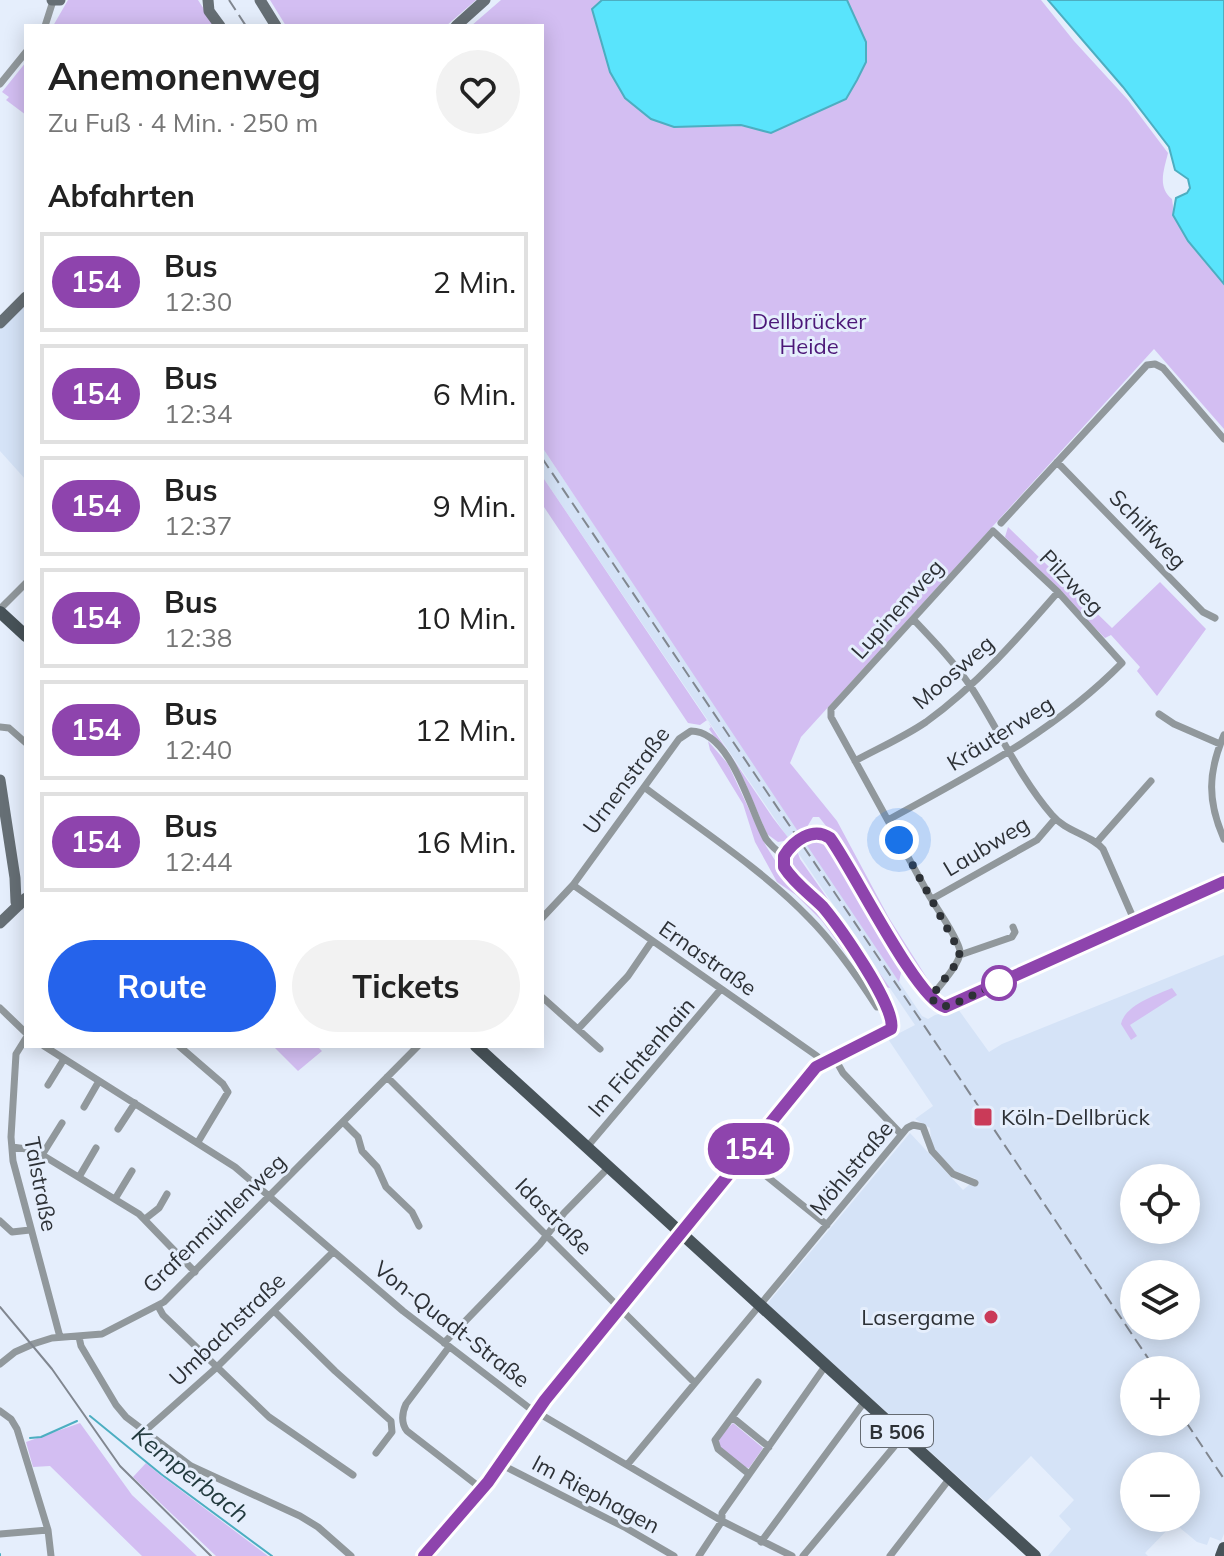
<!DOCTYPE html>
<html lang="de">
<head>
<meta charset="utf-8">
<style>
	body { margin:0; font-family:Mulish,sans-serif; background:#f2f2f2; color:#222; height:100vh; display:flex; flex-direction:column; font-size:30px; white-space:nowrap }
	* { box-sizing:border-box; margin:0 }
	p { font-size:26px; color:#767676 }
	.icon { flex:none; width:44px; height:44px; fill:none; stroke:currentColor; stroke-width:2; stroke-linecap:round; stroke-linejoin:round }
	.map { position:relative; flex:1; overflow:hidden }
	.side { position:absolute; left:24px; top:24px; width:520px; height:1024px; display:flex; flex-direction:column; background:#fff; border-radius:0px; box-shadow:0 4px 20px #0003 }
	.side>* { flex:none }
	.badge { padding:0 16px; border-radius:26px; font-size:28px; line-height:52px }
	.buttons { position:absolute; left:1120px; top:1164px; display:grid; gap:16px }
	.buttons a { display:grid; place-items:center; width:80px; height:80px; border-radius:50%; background:#fff; box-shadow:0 4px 20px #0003; font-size:40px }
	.you { position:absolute; width:40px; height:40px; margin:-20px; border:6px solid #fff; border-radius:50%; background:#1a73e8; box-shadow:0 0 0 12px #1a73e833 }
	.map>.badge { position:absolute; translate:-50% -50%; box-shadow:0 0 0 4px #fff }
	h2 { padding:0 24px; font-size:30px; line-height:72px }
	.round { display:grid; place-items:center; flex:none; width:84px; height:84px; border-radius:42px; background:#f2f2f2 }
	.headline { display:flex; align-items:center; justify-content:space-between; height:136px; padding:0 24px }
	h1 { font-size:38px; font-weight:700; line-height:60px }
	.cta { display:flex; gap:16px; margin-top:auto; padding:16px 24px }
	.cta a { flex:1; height:92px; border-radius:48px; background:#2563eb; color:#fff; font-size:32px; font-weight:700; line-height:92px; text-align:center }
	.cta a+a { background:#f2f2f2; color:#222 }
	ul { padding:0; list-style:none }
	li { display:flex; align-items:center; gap:24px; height:100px; margin:0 16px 12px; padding:0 8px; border:4px solid #e0e0e0; border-radius:0px }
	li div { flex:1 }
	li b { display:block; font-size:30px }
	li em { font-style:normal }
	li .badge { min-width:88px; font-weight:700; text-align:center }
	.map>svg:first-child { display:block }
	.built { fill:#d5e3f7; fill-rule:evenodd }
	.green { fill:#d3bef2 }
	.water { fill:#59e4fc; stroke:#4caec1; stroke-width:2 }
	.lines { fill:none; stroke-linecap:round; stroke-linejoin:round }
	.stream { stroke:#4caec1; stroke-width:2 }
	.street { stroke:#91989c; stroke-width:7 }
	.secondary { stroke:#666f75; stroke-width:11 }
	.primary { stroke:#485359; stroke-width:12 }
	.tram { stroke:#818790; stroke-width:2 }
	.rail { stroke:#818790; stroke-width:2; stroke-dasharray:12 6; stroke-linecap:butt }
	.line-casing { stroke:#fff; stroke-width:18 }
	.line { stroke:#8e44ad; stroke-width:12 }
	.walk { stroke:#2d3136; stroke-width:8; stroke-dasharray:0 14.4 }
	.stop-dot { fill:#fff; stroke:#8e44ad; stroke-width:4 }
	.poi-dot { fill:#ca3a58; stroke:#e5eefc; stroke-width:3 }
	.labels { text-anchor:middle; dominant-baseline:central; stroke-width:6; stroke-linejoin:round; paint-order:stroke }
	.shield { fill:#e5eefc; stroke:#646a71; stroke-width:2 }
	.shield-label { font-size:20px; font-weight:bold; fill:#2d3136 }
	.park-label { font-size:22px; fill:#4c1878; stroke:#e5eefc }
	.street-label { font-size:22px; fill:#2d3136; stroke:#e5eefc }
	.poi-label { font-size:22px; fill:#2d3136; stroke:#e5eefc; text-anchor:start }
	.water-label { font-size:24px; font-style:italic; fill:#223a3e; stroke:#e5eefc }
</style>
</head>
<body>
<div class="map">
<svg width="1224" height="1556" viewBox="0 0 1224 1556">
	<rect width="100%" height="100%" fill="#e5eefc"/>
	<path class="built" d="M26,303V480L0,451V329Z
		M542,447L922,1016L928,1019L935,1015L958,1009L989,1052L1002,1044L1224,955V1534L1221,1541L1210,1537L1207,1545L1197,1542L1174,1523L1145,1553L1148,1556H1048L1071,1529L1059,1516L1074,1500L1031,1456L986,1502L767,1304L910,1133L963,1190L976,1179L955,1171L935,1150L931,1141L930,1128L915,1119L933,1106L888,1039L915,1025L542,476ZM1134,1178H1186V1230H1134ZM1134,1274H1186V1326H1134ZM1134,1370H1186V1422H1134ZM1134,1466H1186V1518H1134Z"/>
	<path class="green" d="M68,0H198L215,26H53Z
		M270,0H476L446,26H286Z
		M501,0H1041L1074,41L1128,100L1168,153C1164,170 1157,187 1172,199C1175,234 1202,258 1224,284V429L1154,349L801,737L790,763L837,821L889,918L932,986H929L873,907L837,840L819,817H813L807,827L799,833L542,447V26H471Z
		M26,62V115L6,100L9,97L2,92Z
		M542,476L773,818L790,840L778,842L767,834L744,780L709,729L711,727L707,720L700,725L688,723L542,504Z
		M1008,527L1112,628L1160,582L1206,629L1157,696L1137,671L1140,667L1111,635L1105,638L1005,537Z
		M708,741L728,764L766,846L783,873L830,922L858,970L822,921L796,895L777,882L755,842L743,804L710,750Z
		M814,838L825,840L832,849L899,958L902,968L899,982L806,844Z
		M797,850L800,859L890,988L885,987L829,908L793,873L788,860Z
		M1172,988L1177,995L1130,1025L1137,1036L1131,1040L1121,1024C1125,1005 1156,995 1172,988Z
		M273,1046H317L322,1051L298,1071Z
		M80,1423L132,1495L197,1556H142L50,1466L33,1467L26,1442Z
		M733,1423L763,1448L749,1468L744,1467L718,1446L719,1437Z
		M146,1463L159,1474L268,1556H216L133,1477Z"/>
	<path class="water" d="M602,0H847L866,42V62L857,80L846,99L771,133L741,125L674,127L651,119L625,98L610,72L592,9Z
		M1048,0H1224V284L1188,241L1173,215L1176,198L1187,193L1190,188L1188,179L1175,170L1169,147L1123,87Z"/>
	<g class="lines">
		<path class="stream" d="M90,1416L161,1474L272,1556
			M30,1438L41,1437L77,1421
			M0,1554V1556"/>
		<path class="street" d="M45,26L53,1
			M0,84L26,52
			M1057,462L1203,612L1215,618
			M1001,523L1147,365L1155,364L1163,368L1224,439
			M0,609L26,583
			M913,619C934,641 956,664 973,690C999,731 1020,778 1052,815C1066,832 1090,834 1103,849L1135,922
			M1159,714L1174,724L1220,744
			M0,727L9,728L26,743
			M1224,735C1208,772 1207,801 1224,839
			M855,761C879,748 904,737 926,722C976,686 1018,638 1058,592
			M644,787C698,828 762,869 809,918C835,944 857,976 877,1007L887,1005
			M888,820C973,773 1053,733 1122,663L1058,592L993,531L831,709V717C864,777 897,837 930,897C938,910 958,938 960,951C962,962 937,989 930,998
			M1097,842L1151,781
			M573,885L817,1056L821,1062
			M932,899L1037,840L1055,819
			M542,918L573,885L679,739L691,731C731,731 750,810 766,839C771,846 777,851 784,856
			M960,955L1012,937L1015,932L1013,927
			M542,997L600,1049
			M0,1008L26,1033
			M578,1029L628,976L652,941
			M26,1038L16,1054L11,1137L13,1161L60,1337
			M44,1046L235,1167L403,1311L528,1407L722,1521L792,1556
			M179,1046L223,1084L228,1092L198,1142
			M834,1057L843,1073L901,1134
			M387,1077L695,1383
			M48,1085L64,1059
			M84,1107L99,1081
			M343,1122L358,1137L362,1151L377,1167L386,1187L412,1212L419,1226
			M118,1129L135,1103
			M12,1147L34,1150L139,1214L195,1272
			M587,1147L721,989
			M42,1155L62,1123
			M743,1157L827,1225
			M79,1177L96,1148
			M115,1199L132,1171
			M145,1219L159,1208L167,1194
			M0,1221L12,1232L30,1230
			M158,1306L163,1315L269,1417L353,1475
			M274,1311L335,1371L391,1421L392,1432L376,1453
			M79,1337L81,1346L116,1405L126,1417L191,1466L300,1516L318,1527L351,1556
			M444,1343L540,1244L564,1213L609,1167
			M449,1347L406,1404C402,1413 401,1423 407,1431L482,1489
			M0,1364L15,1352L33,1344L52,1338L102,1334L164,1302L418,1046
			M0,1411L11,1419L17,1429L48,1530L51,1556
			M732,1417L769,1447
			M145,1431L216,1368L333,1252
			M502,1465L626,1528L674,1556
			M627,1465L907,1128L913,1125L923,1127L932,1151L953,1174L975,1183
			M749,1474L718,1449L715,1440L758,1382
			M0,1534L48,1530
			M761,1542L865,1401
			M699,1556L722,1521V1513L826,1365
			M803,1556L903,1436
			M890,1556L950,1478"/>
		<path class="secondary" d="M52,0H60
			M208,0L209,11L220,26
			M260,0L276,26
			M456,26L485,0
			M0,323L26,297
			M0,780L15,878L16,902L19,905
			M0,923L26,898
			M424,1556L488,1482L545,1400L819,1064L879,1037L891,1028C897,1010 843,931 829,914C813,896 785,881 784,856C793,841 813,826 830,838L876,915L930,998L936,1003L945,1007L1224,882"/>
		<path class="primary" d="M0,612L26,636
			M476,1046L1035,1556
			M1221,1556L1224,1548"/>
		<path class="tram" d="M0,1307L52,1369L120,1466L211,1556"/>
		<path class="rail" d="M229,0L246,26
			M542,458L1156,1370
			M1186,1422L1224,1479"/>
	</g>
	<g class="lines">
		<g class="line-casing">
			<path id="line" d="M424,1556L488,1482L545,1400L816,1067L891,1029C898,1009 838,925 823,907C810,894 794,883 784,867V856C793,841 813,826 830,838C852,867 917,1000 945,1007L1224,882"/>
		</g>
		<use href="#line" class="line"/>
		<path class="walk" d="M899,840L960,952L956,964L930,998L941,1006H950L999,983"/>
	</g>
	<circle class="stop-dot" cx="999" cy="983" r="16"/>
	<g class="poi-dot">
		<rect x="973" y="1107" width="20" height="20" rx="4"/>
		<circle cx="991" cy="1317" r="8"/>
	</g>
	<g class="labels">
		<rect class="shield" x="861" y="1415" width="72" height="32" rx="6"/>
		<g class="shield-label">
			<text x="897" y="1431">B 506</text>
		</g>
		<g class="park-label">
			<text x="809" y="321">Dellbrücker<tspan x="809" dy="25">Heide</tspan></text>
		</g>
		<g class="street-label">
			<text transform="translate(1148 529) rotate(46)">Schilfweg</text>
			<text transform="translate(1072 582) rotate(46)">Pilzweg</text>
			<text transform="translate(897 609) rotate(-48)">Lupinenweg</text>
			<text transform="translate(953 672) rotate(-41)">Moosweg</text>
			<text transform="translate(1000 733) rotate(-32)">Kräuterweg</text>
			<text transform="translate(626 780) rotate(-53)">Urnenstraße</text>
			<text transform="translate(986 846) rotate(-31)">Laubweg</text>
			<text transform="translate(708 958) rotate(35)">Ernastraße</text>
			<text transform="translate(641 1057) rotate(-49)">Im Fichtenhain</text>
			<text transform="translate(851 1168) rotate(-50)">Möhlstraße</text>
			<text transform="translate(41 1184) rotate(79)">Talstraße</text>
			<text transform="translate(554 1216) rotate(45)">Idastraße</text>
			<text transform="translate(214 1223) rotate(-44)">Grafenmühlenweg</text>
			<text transform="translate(452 1324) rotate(38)">Von-Quadt-Straße</text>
			<text transform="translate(227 1329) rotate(-44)">Umbachstraße</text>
			<text transform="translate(596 1494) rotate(28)">Im Riephagen</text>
		</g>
		<g class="poi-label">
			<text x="1001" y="1117">Köln-Dellbrück</text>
			<text x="975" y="1317" text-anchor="end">Lasergame</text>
		</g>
		<g class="water-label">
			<text transform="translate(191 1474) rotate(38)">Kemperbach</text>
		</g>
	</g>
</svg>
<div class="buttons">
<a><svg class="icon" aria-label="locate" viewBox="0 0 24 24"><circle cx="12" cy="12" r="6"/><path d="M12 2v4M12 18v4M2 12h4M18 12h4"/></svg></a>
<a><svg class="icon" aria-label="layers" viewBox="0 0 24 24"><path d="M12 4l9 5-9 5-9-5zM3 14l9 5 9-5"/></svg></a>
<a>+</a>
<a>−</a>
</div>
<div class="you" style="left:899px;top:840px"></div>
<b class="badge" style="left:749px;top:1149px;background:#8e44ad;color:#fff">154</b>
<section class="side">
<div class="headline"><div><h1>Anemonenweg</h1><p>Zu Fuß · 4 Min. · 250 m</p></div><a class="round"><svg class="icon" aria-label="heart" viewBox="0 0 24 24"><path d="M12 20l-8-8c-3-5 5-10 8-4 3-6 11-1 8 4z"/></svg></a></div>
<h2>Abfahrten</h2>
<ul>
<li><span class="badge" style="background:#8e44ad;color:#fff">154</span><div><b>Bus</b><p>12:30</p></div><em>2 Min.</em></li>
<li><span class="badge" style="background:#8e44ad;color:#fff">154</span><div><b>Bus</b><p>12:34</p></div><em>6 Min.</em></li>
<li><span class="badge" style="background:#8e44ad;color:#fff">154</span><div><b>Bus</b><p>12:37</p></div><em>9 Min.</em></li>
<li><span class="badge" style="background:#8e44ad;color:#fff">154</span><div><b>Bus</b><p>12:38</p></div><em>10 Min.</em></li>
<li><span class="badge" style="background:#8e44ad;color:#fff">154</span><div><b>Bus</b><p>12:40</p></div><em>12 Min.</em></li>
<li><span class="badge" style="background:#8e44ad;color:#fff">154</span><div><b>Bus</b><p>12:44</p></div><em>16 Min.</em></li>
</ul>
<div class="cta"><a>Route</a><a>Tickets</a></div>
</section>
</div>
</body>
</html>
